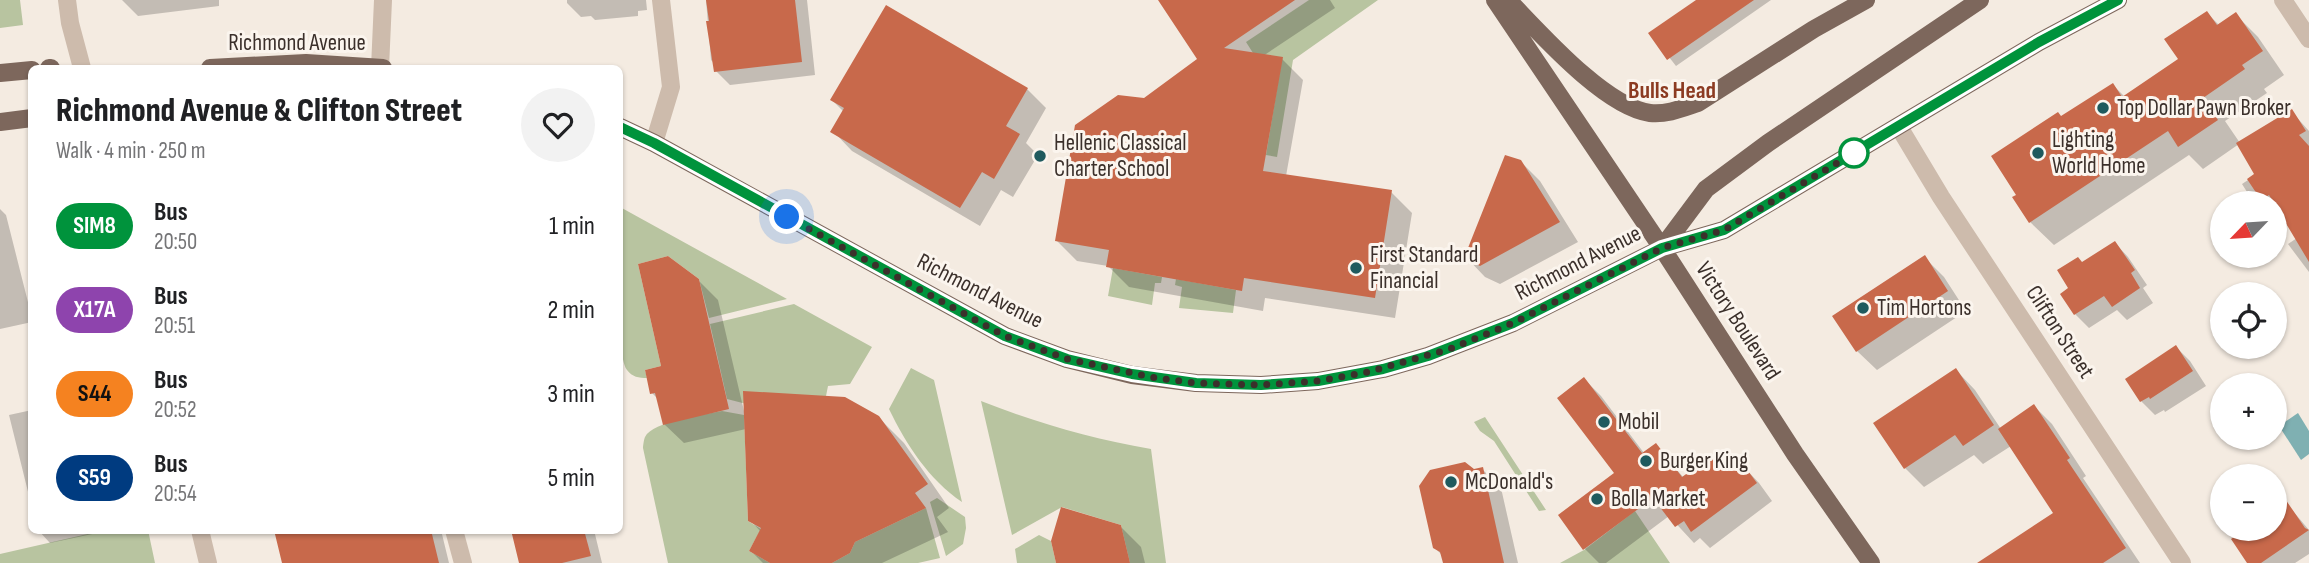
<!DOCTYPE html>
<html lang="en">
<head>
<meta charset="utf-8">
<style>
	body { margin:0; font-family:"Sofia Sans Condensed",sans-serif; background:#f2f2f2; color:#202124; height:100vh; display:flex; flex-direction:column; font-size:26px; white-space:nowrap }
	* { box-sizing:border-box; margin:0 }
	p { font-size:23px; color:#757577 }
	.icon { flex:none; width:38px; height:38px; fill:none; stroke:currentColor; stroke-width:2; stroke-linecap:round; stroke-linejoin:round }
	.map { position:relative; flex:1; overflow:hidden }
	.panel { position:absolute; left:28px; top:65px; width:595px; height:469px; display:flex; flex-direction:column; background:#fff; border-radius:10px; box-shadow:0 2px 5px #0004 }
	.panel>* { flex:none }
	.badge { padding:0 14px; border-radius:23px; font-size:24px; line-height:46px }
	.needle { width:46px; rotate:245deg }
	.controls { position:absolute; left:2210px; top:191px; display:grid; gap:14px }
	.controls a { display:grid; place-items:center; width:77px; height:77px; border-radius:50%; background:#fff; box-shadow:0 2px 5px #0004; font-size:35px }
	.you { position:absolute; width:35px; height:35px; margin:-18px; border:5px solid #fff; border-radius:50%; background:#1a73e8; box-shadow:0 0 0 10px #1a73e833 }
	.map>.badge { position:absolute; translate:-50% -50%; box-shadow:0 0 0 4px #fff }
	.round { display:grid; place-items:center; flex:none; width:74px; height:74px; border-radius:37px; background:#f2f2f2 }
	.summary { display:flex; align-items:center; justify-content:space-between; height:119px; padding:0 28px }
	h1 { font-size:33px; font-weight:800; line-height:52px }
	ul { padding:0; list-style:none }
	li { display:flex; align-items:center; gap:21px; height:84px; padding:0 28px }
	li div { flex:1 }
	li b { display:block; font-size:26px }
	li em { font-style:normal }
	li .badge { min-width:77px; font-weight:700; text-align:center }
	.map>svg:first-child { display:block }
	.green { fill:#b8c4a0 }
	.water { fill:#7fb0b2 }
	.shadow { fill:#0003 }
	.building { fill:#c8694b }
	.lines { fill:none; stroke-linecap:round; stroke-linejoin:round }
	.minor { stroke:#cdbbac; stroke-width:18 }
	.major { stroke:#7d675c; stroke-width:18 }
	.line-casing { stroke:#fff; stroke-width:16 }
	.line { stroke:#00933c; stroke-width:10 }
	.walk { stroke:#3b302b; stroke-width:7; stroke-dasharray:0 12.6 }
	.poi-dot { fill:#1f5a5e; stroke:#fbf5ee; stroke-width:2.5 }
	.stop-dot { fill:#fff; stroke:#00933c; stroke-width:3.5 }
	.labels { text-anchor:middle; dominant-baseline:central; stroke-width:6; stroke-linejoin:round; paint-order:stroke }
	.street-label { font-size:23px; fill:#3b302b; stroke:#fbf5ee }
	.poi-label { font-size:23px; fill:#3b302b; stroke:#fbf5ee; text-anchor:start }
	.neighbourhood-label { font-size:24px; font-weight:bold; fill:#8c3b22; stroke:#fbf5ee }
</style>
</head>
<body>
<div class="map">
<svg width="2309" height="563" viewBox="0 0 2309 563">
	<rect width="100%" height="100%" fill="#f4ebe1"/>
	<path class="green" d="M0,0H20L23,25L0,28Z
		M1309,0H1378L1293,60L1277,157L1266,155L1282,58L1253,53L1246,42Z
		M620,207L787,299L709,318L699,279L668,256L638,264L661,366L645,370L647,378C639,378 632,377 627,370C614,351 620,237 620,207Z
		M1113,268L1162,277L1161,283H1155L1152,305L1108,296Z
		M1176,279L1236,290L1233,313L1179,308L1182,287L1175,285Z
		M794,304L872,347L850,384L828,386L826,396L762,408L727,399L710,324Z
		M911,368L934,380L962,502C929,480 906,444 889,409Z
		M981,401C1037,423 1092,439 1151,449L1166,563H1130L1121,525L1062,507L1012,535Z
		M722,411L744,415L748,521L761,529L749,551L770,563H668L643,448C643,446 644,439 645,437C653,421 704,415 722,411Z
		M1485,417L1546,510L1539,511L1494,441L1480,431L1474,422Z
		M937,498L965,517L966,528L963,544L946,556L930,502Z
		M926,508L940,558L918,563H832L850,553L855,542Z
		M1635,511L1670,563H1560L1584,550Z
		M105,530H148L155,563H0V554Z
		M1039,535L1051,541L1056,563H1017L1015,549Z"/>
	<path class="water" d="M2298,413L2309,431V454L2301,460L2279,426Z"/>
	<path class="shadow" d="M122,0H219V6L138,16Z
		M567,0H646L647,10L638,11V16L595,20L591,16L581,17L567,3Z
		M706,0H807L815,75L730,85L716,71V65L711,60Z
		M1160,0H1330L1335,8L1263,56L1282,59L1303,80L1286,176L1391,192L1412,213L1395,318L1265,298L1263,311L1129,287L1108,266L1077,261L1056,240L1144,100L1200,60Z
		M1699,0H1771L1676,66L1651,34Z
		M2207,13L2219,25L2235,14L2258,37L2284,75L2264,89L2267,93L2225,121L2240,143L2291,111L2309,131V272L2288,244L2297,238L2280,210L2275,214V203H2254L2242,184L2257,174L2239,144L2203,169L2189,155L2054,245L2030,222L2062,118L2113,85L2125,97L2180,59Z
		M1027,89L1046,108L1026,143L1038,155L1013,197L1001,190L980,226L852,151L833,131L844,112L832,100Z
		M1520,161L1540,181L1578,242L1500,284L1485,277L1466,257Z
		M0,209L6,215L32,318V322L0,329Z
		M2115,243L2128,257L2147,285L2143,288L2153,303L2127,320L2117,310L2089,328L2075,314L2062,294L2071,288L2083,264Z
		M1925,258L1944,277L1966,311L1877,370L1857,351Z
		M698,280L718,300L744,411L880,419L904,443L949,508L937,517L948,532L882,563H763L751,551L761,532L750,520L746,429L684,443L664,424L659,400L652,393Z
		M2176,347L2190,361L2206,386L2165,412L2164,410L2155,415L2141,401Z
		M1956,370L1975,390L2001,429L2034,406L2052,424L2086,476L2083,478L2140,563H1981L2055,513L2011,446L1983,464L1974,455L1924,487L1905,468Z
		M1584,379L1601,396L1644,453L1655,445L1684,478L1717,454L1734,471L1742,465L1759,483L1772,501L1710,548L1700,538L1694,543L1669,516L1606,563H1599L1585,549L1560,516L1617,473Z
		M32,410V508L9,415Z
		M1482,469L1501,488L1518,563H1445L1443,556L1434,547L1473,471Z
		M2287,504L2309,530V554L2295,563H2249L2275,528V511Z
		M1120,526L1141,547L1145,563H1058Z
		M38,530H111L50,543Z
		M294,530H441L449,563H284Z
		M513,530H594L602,563H521Z"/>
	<path class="building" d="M706,0H795L802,62L714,72L706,21H709Z
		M1158,0H1295L1224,48L1283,57L1263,171L1392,190L1375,298L1244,278L1242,291L1106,267L1109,250L1055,241L1075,125L1118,95L1144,98L1197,59Z
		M1696,0H1754L1667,60L1648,33Z
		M886,5L1028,88L1006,126L1020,134L994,179L982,172L960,208L830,132L844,108L830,100Z
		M2207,11L2217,25L2236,12L2263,51L2242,65L2245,69L2203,98L2218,120L2178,147L2168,131L2029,223L2012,197L2016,195L1991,156L2058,112L2061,116L2113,83L2122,97L2178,59L2164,39Z
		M2292,109L2306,131L2299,135L2309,146V262L2269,195L2261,200L2247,179L2254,174L2236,143Z
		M1505,155L1521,160L1560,222L1480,266L1464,258Z
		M2115,241L2135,270L2131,273L2140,288L2112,307L2104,296L2074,315L2060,294L2068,288L2057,270L2078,257L2082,262Z
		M1925,255L1948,291L1856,352L1832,316Z
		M668,256L699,279L729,409L663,425L655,393L650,394L645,370L661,366L638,264Z
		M2176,345L2193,371L2150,399L2149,397L2140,402L2125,379Z
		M1956,368L1994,425L1963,446L1955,435L1904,469L1873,423Z
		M1584,377L1642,453L1656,443L1682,477L1717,452L1731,471L1742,463L1757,483L1691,532L1684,521L1675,527L1653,498L1583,550L1558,515L1614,473L1557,398Z
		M743,391L845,397L879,416L928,484L915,493L926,508L855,542L850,553L832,563H770L749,551L761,528L748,521Z
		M2034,404L2070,458L2067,460L2126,548L2103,563H1977L2053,513L1998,429Z
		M1465,462L1474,469L1483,467L1504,563H1443L1440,552L1433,548L1419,486L1430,470Z
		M2275,484L2305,528L2309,530L2261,563H2247L2231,539L2247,528H2275Z
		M1061,507L1121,525L1130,563H1056L1051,541Z
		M274,530H431L439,563H282Z
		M511,530H584L591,556L562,563H519Z"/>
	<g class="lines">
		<path class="minor" d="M67,0L70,23L82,68
			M2283,0L2309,39
			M380,68L383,0
			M1899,127L1941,197L2182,563
			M654,143L671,87L661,0
			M200,530L208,563
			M454,530L463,563"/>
		<path class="major" d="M1495,0L1662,248L1795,454L1871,563
			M1508,0C1540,33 1605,107 1650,113C1666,115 1683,108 1698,103L1814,29L1866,0
			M49,68H51
			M210,68L306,63L383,68
			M0,73L32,70
			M0,122L32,118
			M620,127L654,143L1005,336L1067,359L1132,375L1196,383L1261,385L1318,381L1383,369L1428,356L1513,323L1662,248L1724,230L2039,42L2118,0
			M1662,248L1706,189L1768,143L1980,0"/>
	</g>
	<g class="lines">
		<g class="line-casing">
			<path id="line" d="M620,127L654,143L1005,336L1067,359L1132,374L1196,383L1261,385L1318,381L1383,369L1428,356L1513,323L1662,248L1724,230L2039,42L2118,0"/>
		</g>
		<use href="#line" class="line"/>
		<path class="walk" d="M787,217L1005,336L1067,359L1156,378L1196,383L1261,385L1318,381L1368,372L1450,349L1513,323L1662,248L1724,230L1859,150L1854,153"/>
	</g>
	<g class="poi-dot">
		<circle cx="2103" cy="108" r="7"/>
		<circle cx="2038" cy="153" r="7"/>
		<circle cx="1040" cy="156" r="7"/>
		<circle cx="1356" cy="268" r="7"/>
		<circle cx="1863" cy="308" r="7"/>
		<circle cx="1604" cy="422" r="7"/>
		<circle cx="1646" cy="461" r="7"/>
		<circle cx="1451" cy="482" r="7"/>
		<circle cx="1597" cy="499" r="7"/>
	</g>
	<circle class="stop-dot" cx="1854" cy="153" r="14"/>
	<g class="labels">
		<g class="street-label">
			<text x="297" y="43">Richmond Avenue</text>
			<text transform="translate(1578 263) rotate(-27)">Richmond Avenue</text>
			<text transform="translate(980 291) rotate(27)">Richmond Avenue</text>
			<text transform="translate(1738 321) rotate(57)">Victory Boulevard</text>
			<text transform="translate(2060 332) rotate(57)">Clifton Street</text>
		</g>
		<g class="poi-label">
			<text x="2117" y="108">Top Dollar Pawn Broker</text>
			<text x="2052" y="140">Lighting<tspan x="2052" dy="26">World Home</tspan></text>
			<text x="1054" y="143">Hellenic Classical<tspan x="1054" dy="26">Charter School</tspan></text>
			<text x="1370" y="255">First Standard<tspan x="1370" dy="26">Financial</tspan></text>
			<text x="1877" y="308">Tim Hortons</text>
			<text x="1618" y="422">Mobil</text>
			<text x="1660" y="461">Burger King</text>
			<text x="1465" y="482">McDonald's</text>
			<text x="1611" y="499">Bolla Market</text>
		</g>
		<g class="neighbourhood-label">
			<text x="1672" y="90">Bulls Head</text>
		</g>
	</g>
</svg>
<div class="controls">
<a><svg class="needle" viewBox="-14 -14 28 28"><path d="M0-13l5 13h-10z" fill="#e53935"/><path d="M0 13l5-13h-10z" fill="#757577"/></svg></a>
<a><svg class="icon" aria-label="locate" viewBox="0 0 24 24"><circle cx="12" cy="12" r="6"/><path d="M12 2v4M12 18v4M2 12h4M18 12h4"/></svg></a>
<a>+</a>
<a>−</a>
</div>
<div class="you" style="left:787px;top:217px"></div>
<section class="panel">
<div class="summary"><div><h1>Richmond Avenue &amp; Clifton Street</h1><p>Walk · 4 min · 250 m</p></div><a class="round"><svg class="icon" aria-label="heart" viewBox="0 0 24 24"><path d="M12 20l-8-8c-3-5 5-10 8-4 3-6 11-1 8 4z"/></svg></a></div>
<ul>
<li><span class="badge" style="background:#00933c;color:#fff">SIM8</span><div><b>Bus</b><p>20:50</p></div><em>1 min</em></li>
<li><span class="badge" style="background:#8e44ad;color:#fff">X17A</span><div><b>Bus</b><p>20:51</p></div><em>2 min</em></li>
<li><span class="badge" style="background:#f58220;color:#111">S44</span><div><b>Bus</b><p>20:52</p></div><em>3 min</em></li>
<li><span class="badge" style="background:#003b80;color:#fff">S59</span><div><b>Bus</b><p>20:54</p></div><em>5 min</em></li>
</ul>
</section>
</div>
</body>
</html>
